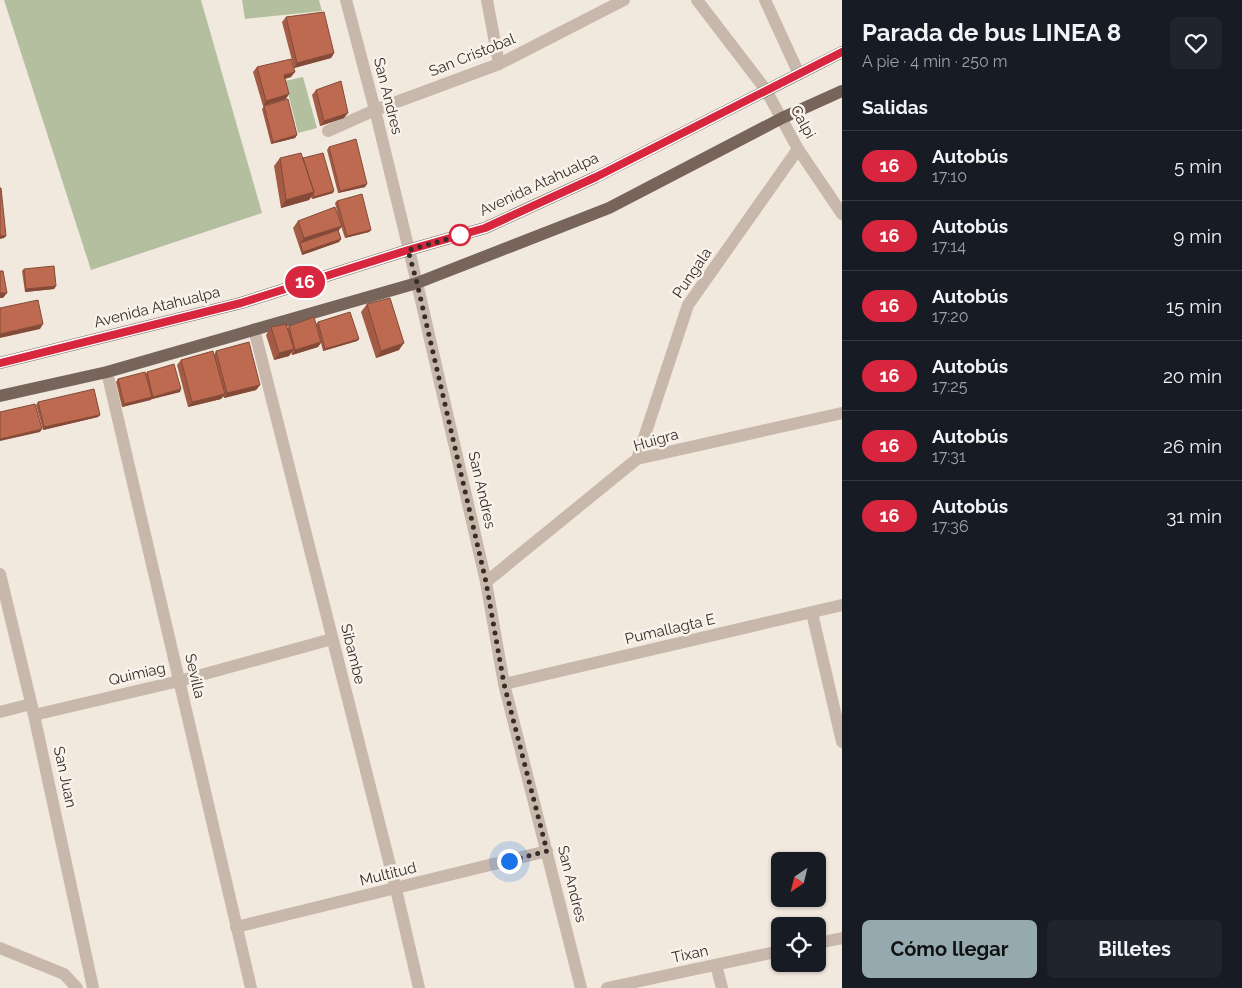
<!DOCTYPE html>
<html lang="es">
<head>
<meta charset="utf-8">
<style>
	body { margin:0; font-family:Raleway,sans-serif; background:#20242c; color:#f1f3f6; height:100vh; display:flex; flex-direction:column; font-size:19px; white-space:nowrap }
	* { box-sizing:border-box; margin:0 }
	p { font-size:16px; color:#9ea1a6 }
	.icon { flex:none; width:28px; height:28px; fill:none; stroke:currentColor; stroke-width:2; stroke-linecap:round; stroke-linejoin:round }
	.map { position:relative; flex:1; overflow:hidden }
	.sheet { display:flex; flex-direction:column; background:#171b24; width:400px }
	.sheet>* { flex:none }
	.badge { padding:0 10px; border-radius:16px; font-size:18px; line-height:32px }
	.needle { width:32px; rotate:215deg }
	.tools { position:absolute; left:771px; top:852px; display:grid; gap:10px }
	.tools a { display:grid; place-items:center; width:55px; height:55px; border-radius:8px; background:#171b24; box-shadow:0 1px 4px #0004; font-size:25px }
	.you { position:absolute; width:25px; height:25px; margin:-12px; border:4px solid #fff; border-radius:50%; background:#1a73e8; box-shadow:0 0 0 8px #1a73e833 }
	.map>.badge { position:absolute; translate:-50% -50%; box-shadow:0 0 0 2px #fff }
	h2 { padding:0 20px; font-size:19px; line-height:45px }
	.round { display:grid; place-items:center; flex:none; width:52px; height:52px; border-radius:8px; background:#20242c }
	.summary { display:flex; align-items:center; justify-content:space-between; height:85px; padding:0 20px }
	h1 { font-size:24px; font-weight:700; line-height:38px }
	.cta { display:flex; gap:10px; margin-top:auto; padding:10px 20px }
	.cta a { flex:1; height:58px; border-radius:8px; background:#94aaae; color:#111; font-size:20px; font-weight:700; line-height:58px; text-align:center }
	.cta a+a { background:#20242c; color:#f1f3f6 }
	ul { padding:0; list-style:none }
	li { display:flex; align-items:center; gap:15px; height:70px; padding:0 20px; border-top:1px solid #363941 }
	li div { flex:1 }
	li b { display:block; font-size:19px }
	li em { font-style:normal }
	li .badge { min-width:55px; font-weight:700; text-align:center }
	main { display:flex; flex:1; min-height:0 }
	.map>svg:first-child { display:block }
	.green { fill:#b4bf9f }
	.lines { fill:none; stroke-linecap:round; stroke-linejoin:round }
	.minor { stroke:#c8b8ab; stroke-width:12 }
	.major { stroke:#77655c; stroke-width:12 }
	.wall { fill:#a35b45 }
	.shaded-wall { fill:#844a38 }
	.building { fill:#bd6a50; stroke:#844a38 }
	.line-casing { stroke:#fff; stroke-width:11 }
	.line { stroke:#d7263d; stroke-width:8 }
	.walk { stroke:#362d29; stroke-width:5; stroke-dasharray:0 9 }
	.stop-dot { fill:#fff; stroke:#d7263d; stroke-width:2.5 }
	.labels { text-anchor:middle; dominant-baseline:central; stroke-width:5; stroke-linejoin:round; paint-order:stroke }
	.street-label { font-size:15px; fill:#362d29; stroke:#f8f2ea }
</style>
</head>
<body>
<main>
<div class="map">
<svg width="842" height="988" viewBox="0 0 842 988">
	<rect width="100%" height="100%" fill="#f1e8de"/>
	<path class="green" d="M4,0H201L262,213L91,270Z
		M242,0H319L322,11L245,19Z
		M303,77L317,128L298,133L285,81Z"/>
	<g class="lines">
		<path class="minor" d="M346,0L375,110L417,283L486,582L504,684L581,988
			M487,0L499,64
			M697,0L766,90L798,149L842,214
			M765,0L799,74
			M328,131L375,110L499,64L624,0
			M254,329L396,889L419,988
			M107,372L251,988
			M637,459L688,305L798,149
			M0,574L34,715L93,988
			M486,582L637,459L842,413
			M812,613L842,742
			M504,684L842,605
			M0,712L31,704
			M34,715L179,681L332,639
			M236,927L547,851
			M818,943L842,938
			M0,948L64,974L77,988
			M716,965L722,988
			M607,988L780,951"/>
		<path class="major" d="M0,363L241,303L408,250L485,228L596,177L842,52
			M0,396L107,372L417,283L609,208L782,118L842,91"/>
	</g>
	<path class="wall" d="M286,17L334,53L331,58L294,68L282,22Z
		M257,67L291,77L285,79L286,99L263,106L253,72Z
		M316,90L344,118L320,126L312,95Z
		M264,106L297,135L295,138L271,144L262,109Z
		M329,147L365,187L338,193L327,150Z
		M280,158H303L333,193L312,199L311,197L309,200L281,208L274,166Z
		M337,201L371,230L369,232L345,238L341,226L338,230L341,239L339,242L302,255L293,228L298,221L340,222L335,203Z
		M24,269L56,286L54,289L25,292L22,271Z
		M367,304L399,350L376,358L361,312Z
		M318,322L359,339L357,341L323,351L321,343L318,347L292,355L291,352L289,356L274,360L266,335L271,327L288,328L289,326L316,324Z
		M216,351L260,385L256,390L224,398L223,396L221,399L188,407L177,365L181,360L214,355Z
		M147,372L180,392L122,407L116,382L118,379L146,374Z
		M38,402L100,415L98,417L43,430L36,405Z"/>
	<path class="shaded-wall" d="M334,53L331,58L294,68L297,63Z
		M295,72L291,77L280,80L284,75Z
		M289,94L286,99L263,106L266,101Z
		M348,113L344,118L320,126L324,121Z
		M297,135L295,138L271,144L273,142Z
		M367,184L365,187L338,193L340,191Z
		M334,191L333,193L312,199L314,197Z
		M314,192L309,200L281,208L286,200Z
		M342,226L337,233L300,243L304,238Z
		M371,230L369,232L345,238L347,236Z
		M0,236H6L4,238L0,239Z
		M341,239L339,242L302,255L303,252Z
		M56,286L54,289L25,292L26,289Z
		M0,293H7L3,298H0Z
		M43,324L40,329L0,338V334Z
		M359,339L357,341L323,351L325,349Z
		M321,342L318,347L292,355L295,350Z
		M404,343L399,350L376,358L381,351Z
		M294,349L289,356L274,360L279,353Z
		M260,385L256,390L224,398L227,393Z
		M181,389L180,392L151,399L153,397Z
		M225,394L221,399L188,407L192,402Z
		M152,397L151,400L122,407L124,404Z
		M100,415L98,417L43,430L44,427Z
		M42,429L40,432L0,441V439Z"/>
	<path class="building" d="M324,12L334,53L297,63L286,17Z
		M291,59L295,72L284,75L289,94L266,101L257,67Z
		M341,81L348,113L324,121L316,90Z
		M288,99L297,135L273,142L264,106Z
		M356,139L367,184L340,191L329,147Z
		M301,153L314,192L286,200L280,158Z
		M323,153L334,191L314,197L313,194L314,192L303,158Z
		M0,188H1L6,236H0Z
		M362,194L371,230L347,236L337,201Z
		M335,207L342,226L304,238L298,221Z
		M338,230L341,239L303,252L300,243Z
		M54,266L56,286L26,289L24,269Z
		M0,271H3L7,293H0Z
		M390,298L404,343L381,351L367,304Z
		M38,300L43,324L0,334V308Z
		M350,312L359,339L325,349L318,322Z
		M314,317L321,342L295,350L289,326Z
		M286,324L294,349L279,353L271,327Z
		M249,342L260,385L227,393L216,351Z
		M213,351L225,394L192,402L181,360Z
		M174,364L181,389L153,397L147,372Z
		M145,372L152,397L124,404L118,379Z
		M94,389L100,415L44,427L38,402Z
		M35,404L42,429L0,439V412Z"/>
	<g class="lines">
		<g class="line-casing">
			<path id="line" d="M0,363L241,303L408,250L485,228L596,177L842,52"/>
		</g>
		<use href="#line" class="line"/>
		<path class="walk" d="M460,235L466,234L408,250L417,283L486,582L504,684L547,851L509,861"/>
	</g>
	<circle class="stop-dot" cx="460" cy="235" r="10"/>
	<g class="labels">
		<g class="street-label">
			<text transform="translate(472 55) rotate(-22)">San Cristobal</text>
			<text transform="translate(388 96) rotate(76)">San Andres</text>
			<text transform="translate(803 122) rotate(61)">Calpi</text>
			<text transform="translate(539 184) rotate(-25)">Avenida Atahualpa</text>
			<text transform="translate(692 273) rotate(-56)">Pungala</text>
			<text transform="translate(157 307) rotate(-14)">Avenida Atahualpa</text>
			<text transform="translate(656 440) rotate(-16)">Huigra</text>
			<text transform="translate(482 490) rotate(77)">San Andres</text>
			<text transform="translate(670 629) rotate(-13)">Pumallagta E</text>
			<text transform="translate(353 654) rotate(76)">Sibambe</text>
			<text transform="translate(137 674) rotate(-13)">Quimiag</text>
			<text transform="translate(195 676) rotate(77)">Sevilla</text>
			<text transform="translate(65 777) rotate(78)">San Juan</text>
			<text transform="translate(388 874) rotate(-14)">Multitud</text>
			<text transform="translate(572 884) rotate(76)">San Andres</text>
			<text transform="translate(690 954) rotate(-12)">Tixan</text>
		</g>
	</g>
</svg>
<div class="tools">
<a><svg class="needle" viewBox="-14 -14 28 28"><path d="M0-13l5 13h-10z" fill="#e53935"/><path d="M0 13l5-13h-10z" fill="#9ea1a6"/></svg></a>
<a><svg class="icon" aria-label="locate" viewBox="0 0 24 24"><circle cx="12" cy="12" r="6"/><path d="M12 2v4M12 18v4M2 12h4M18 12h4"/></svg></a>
</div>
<div class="you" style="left:509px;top:861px"></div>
<b class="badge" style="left:305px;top:282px;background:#d7263d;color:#fff">16</b>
</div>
<section class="sheet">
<div class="summary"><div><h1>Parada de bus LINEA 8</h1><p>A pie · 4 min · 250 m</p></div><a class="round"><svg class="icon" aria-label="heart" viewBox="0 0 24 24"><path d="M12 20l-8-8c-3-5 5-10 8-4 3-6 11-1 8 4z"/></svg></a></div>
<h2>Salidas</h2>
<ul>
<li><span class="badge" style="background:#d7263d;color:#fff">16</span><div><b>Autobús</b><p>17:10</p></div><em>5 min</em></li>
<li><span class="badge" style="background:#d7263d;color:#fff">16</span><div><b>Autobús</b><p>17:14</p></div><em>9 min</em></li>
<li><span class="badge" style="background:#d7263d;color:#fff">16</span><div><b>Autobús</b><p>17:20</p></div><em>15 min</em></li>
<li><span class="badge" style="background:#d7263d;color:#fff">16</span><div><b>Autobús</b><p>17:25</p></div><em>20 min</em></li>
<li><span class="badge" style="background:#d7263d;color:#fff">16</span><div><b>Autobús</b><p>17:31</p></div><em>26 min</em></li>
<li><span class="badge" style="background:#d7263d;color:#fff">16</span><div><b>Autobús</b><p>17:36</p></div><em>31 min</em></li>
</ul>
<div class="cta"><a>Cómo llegar</a><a>Billetes</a></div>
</section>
</main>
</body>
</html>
